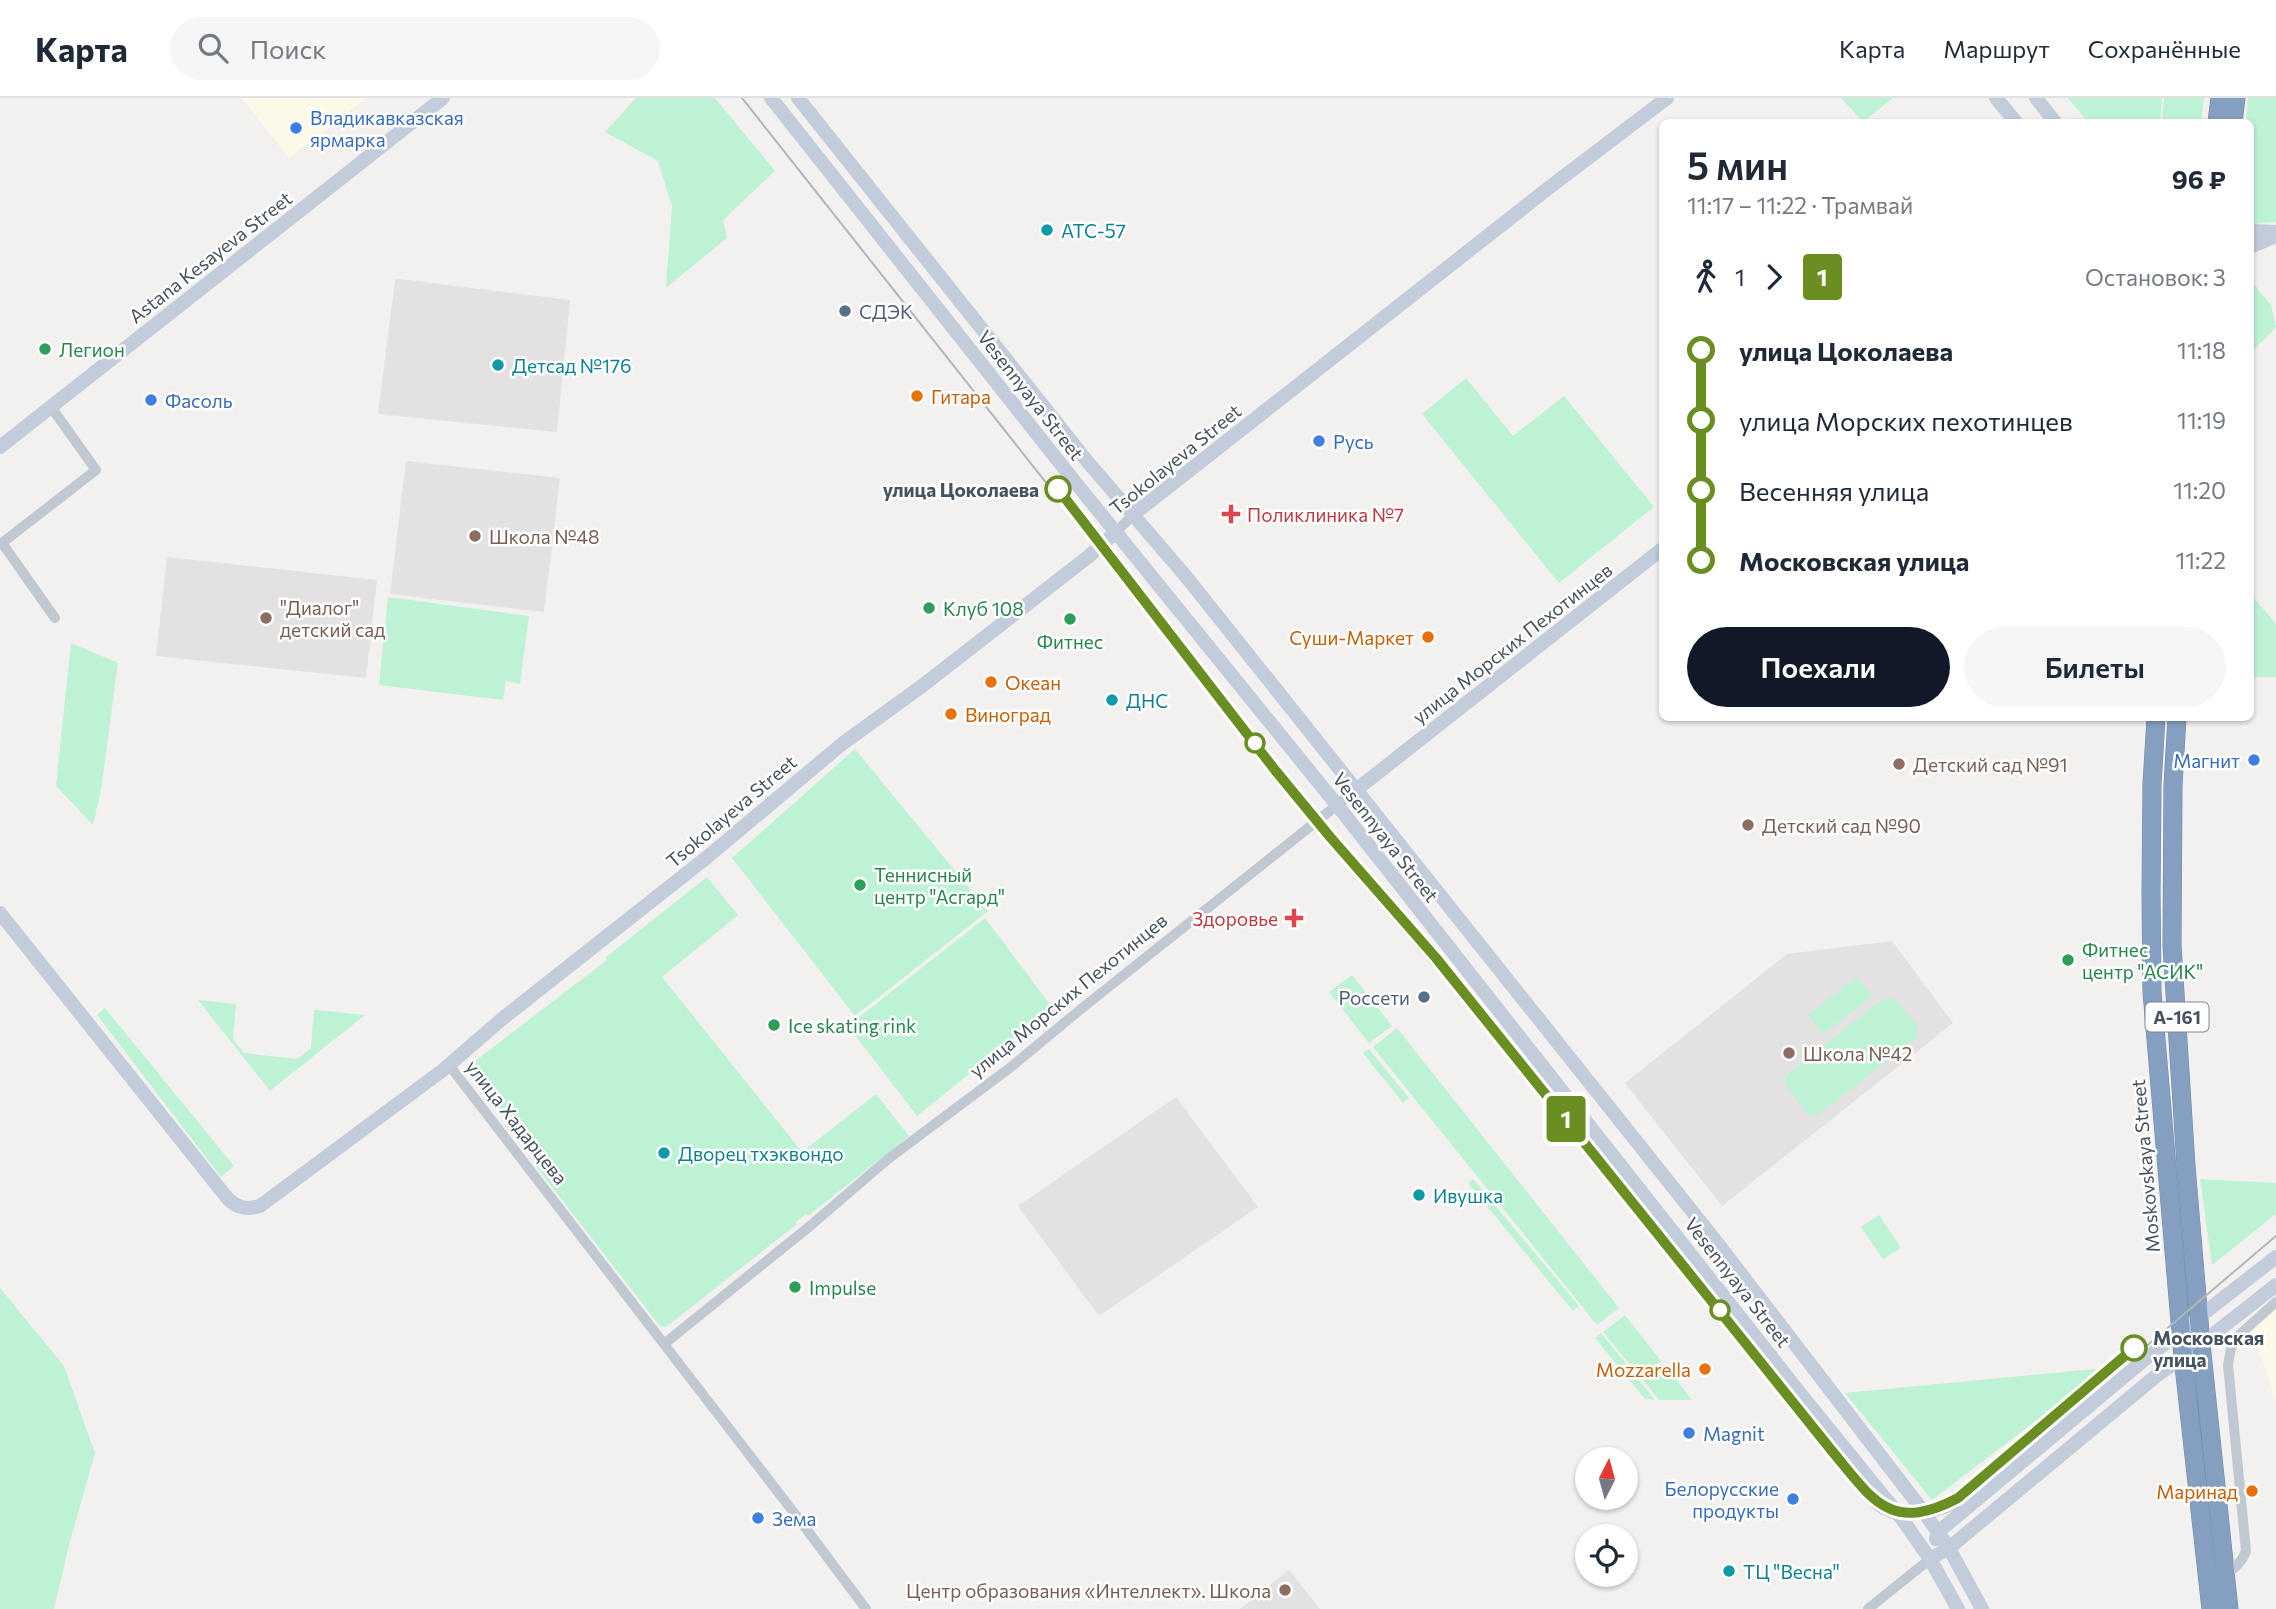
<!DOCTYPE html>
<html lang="ru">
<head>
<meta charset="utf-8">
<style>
	body { margin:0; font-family:Commissioner,sans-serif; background:#f6f6f7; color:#1f2937; height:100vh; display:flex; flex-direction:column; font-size:26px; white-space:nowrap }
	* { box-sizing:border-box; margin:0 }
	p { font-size:23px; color:#747a83 }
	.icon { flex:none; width:38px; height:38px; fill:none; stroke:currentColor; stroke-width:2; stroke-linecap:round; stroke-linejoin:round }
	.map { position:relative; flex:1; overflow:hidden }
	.sheet { position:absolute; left:1659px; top:21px; width:595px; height:602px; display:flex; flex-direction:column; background:#fff; border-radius:10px; box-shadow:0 2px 5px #0004 }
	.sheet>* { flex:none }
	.badge { padding:0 14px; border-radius:5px; font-size:24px; line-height:46px }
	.needle { width:46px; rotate:6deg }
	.tools { position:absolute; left:1575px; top:1349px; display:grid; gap:14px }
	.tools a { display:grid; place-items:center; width:63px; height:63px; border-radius:50%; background:#fff; box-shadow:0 2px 5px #0004; font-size:35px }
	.map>.badge { position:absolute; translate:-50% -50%; box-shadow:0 0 0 4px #fff }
	.legs { display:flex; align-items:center; gap:10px; height:77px; padding:0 28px; font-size:23px }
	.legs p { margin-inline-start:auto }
	.headline { display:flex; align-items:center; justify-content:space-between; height:119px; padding:0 28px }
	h1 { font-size:38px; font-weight:600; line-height:52px }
	.action { display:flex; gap:14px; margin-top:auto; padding:14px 28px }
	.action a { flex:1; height:80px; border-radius:42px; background:#111827; color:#fff; font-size:28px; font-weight:600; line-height:80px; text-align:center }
	.action a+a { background:#f6f6f7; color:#1f2937 }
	ul { padding:0 28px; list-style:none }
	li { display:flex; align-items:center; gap:24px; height:70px; font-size:26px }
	li i { display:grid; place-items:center; width:10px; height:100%; margin:0 9px; background:currentColor }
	li i::after { content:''; width:18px; height:18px; margin:-9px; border:5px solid; border-radius:50%; background:#fff }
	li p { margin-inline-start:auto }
	li:first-child i { background:linear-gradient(#0000 50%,currentColor 0) }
	li:last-child i { background:linear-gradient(currentColor 50%,#0000 0) }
	header { display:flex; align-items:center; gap:42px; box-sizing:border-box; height:98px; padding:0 35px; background:#fff; border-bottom:2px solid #e0e1e3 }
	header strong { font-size:33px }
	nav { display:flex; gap:38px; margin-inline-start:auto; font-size:24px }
	.search { width:490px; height:63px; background:#f6f6f7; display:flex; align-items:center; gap:18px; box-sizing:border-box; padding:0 24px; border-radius:38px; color:#747a83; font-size:26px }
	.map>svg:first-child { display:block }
	.commercial { fill:#fdf9e9 }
	.education { fill:#e4e1e2 }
	.green { fill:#bdf2d4 }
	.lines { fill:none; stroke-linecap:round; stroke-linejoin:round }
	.highway-casing { stroke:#718aad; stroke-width:19 }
	.street { stroke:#c0c9d2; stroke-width:10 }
	.secondary { stroke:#c2ccda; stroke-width:14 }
	.highway { stroke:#859fc1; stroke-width:18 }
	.tram { stroke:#b2b5bb; stroke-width:2 }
	.line-1-casing { stroke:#fff; stroke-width:16 }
	.line-1 { stroke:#6b8e23; stroke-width:10 }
	.shop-dot { fill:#3f7fe0; stroke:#fff; stroke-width:2.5 }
	.culture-dot { fill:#0f9aa8; stroke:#fff; stroke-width:2.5 }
	.service-dot { fill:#5c6f8a; stroke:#fff; stroke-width:2.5 }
	.leisure-dot { fill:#2e9e5b; stroke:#fff; stroke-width:2.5 }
	.food-dot { fill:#e8710a; stroke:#fff; stroke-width:2.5 }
	.stop-1-dot { fill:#fff; stroke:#6b8e23; stroke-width:3.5 }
	.health-dot { fill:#e0444e; stroke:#fff; stroke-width:2.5 }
	.education-dot { fill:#8d6e63; stroke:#fff; stroke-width:2.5 }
	.labels { text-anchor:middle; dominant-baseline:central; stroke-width:5; stroke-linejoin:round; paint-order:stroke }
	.shield { fill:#fff; stroke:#7e868f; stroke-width:2 }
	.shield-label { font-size:18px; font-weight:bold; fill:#47525f }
	.shop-label { font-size:19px; fill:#366cbe; stroke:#fff; text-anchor:start }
	.culture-label { font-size:19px; fill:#0d838f; stroke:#fff; text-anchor:start }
	.street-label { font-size:19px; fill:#47525f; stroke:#fff }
	.service-label { font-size:19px; fill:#4e5e75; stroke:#fff; text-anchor:start }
	.leisure-label { font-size:19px; fill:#27864d; stroke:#fff; text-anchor:start }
	.food-label { font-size:19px; fill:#c56008; stroke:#fff; text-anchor:start }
	.stop-label { font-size:19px; font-weight:bold; fill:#47525f; stroke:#fff; text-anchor:end }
	.health-label { font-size:19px; fill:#be3a42; stroke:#fff; text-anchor:start }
	.education-label { font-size:19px; fill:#785e54; stroke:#fff; text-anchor:start }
</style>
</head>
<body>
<header>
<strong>Карта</strong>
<div class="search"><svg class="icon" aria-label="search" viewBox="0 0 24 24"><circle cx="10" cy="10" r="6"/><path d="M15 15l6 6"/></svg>Поиск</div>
<nav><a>Карта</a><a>Маршрут</a><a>Сохранённые</a></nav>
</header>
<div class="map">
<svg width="2276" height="1511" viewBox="0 0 2276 1511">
	<rect width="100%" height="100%" fill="#f3f0f0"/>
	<path class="commercial" d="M242,0H366L289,60Z
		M2276,1203V1305L2250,1225Z"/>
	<path class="education" d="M399,181L570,202L557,334L378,316L395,182Z
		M406,363L560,380L544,514L390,496Z
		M167,459L377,482L366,580L156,558Z
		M1892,843L1953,925L1722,1108L1625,985L1787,856Z
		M1176,999L1258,1109L1099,1218L1018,1108Z
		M1289,1472L1320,1511H1240Z"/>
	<path class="green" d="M636,0H715L775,73L723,122L727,140L666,190L672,108L658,63L605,34Z
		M1841,0H1893L1863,24Z
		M2068,0H2162L2160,24H2088Z
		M2164,0H2204L2201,24H2162Z
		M2248,0H2276V124L2251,126L2250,24H2246Z
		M2250,181L2271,207L2276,229L2251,255Z
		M1466,280L1513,338L1564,298L1654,409L1559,485L1422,316Z
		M2250,495L2276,526V579H2251Z
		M388,499L529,518L520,586L506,583L503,602L379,587Z
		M71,545L118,565L101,692L93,727L56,688Z
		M855,651L988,813L855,918L732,760Z
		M707,779L738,817L662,879L802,1054L876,996L909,1038L808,1118L806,1116L796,1124L797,1126L666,1229L660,1228L535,1067L537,1061L466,970L607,862L606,859Z
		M985,820L1052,909L917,1018L848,928Z
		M1352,877L1392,928L1369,945L1329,894Z
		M1857,879L1872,898L1823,936L1808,917Z
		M1889,900L1896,903L1917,927V939L1818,1017L1809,1018L1785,986L1786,978L1880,903Z
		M198,902L236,906L233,941L244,955L297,961L311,950L314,912L365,917L270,993Z
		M105,910L234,1068L221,1079L97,917Z
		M1397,930L1619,1210L1597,1227L1373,949Z
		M1369,951L1409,1000L1403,1005L1363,955Z
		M1473,1081L1579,1208L1573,1213L1468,1085Z
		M2200,1081L2276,1085V1116L2212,1167Z
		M1879,1117L1901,1150L1883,1161L1861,1129Z
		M0,1190L64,1268L95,1355L69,1447L54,1511H0Z
		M1625,1217L1661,1263L1640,1279L1603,1234Z
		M1601,1235L1655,1302L1645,1301L1595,1240Z
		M1664,1266L1692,1302H1659L1643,1282Z
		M2105,1270L1932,1402L1845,1295Z"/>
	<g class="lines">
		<g class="highway-casing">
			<path id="highway" d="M2217,24L2220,0
				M2233,24L2236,0
				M2156,620L2152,686L2151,796L2152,894L2183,1259L2211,1511
				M2177,620L2173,687L2172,848L2186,1068L2201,1246L2229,1511"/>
		</g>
		<path class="street" d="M51,309L96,372L2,445L55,520
			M1116,434L1134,416
			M449,967L798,1420L866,1511
			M664,1246L810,1128L888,1061L1011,969L1081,911L1356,692
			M2225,1477C2235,1470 2242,1464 2246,1453L2228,1267L2231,1250L2239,1237L2276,1204
			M1868,1511L1930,1461"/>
		<path class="secondary" d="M771,0L1071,379L1337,707L1799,1294L1902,1421L1930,1461L1958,1511
			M798,0L1087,363L1188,481L1715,1142L1923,1413L1949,1450L1982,1511
			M1996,0L2016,24
			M2036,0L2055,24
			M2250,133L2276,134
			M2250,149L2276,138
			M0,349L443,0
			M1134,416L1546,92L1667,0
			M1356,692L1662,451
			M0,815L228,1101C238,1110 247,1112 260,1108L443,972L502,921L706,760L842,646L922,588L1089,458L1116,434
			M1936,1441L1938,1434L2144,1262L2276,1159
			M1930,1461L1949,1450L2156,1278L2201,1246L2276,1187"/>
		<use href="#highway" class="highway"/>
		<path class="tram" d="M742,0L1104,458L1324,742L1457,895L1856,1390C1862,1397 1868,1405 1875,1411C1897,1429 1935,1421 1957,1409L2276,1138"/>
	</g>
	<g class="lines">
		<g class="line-1-casing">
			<path id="line-1" d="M1058,391L1275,672L1331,740L1436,860L1832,1353C1872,1401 1890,1436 1958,1400L2134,1250"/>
		</g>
		<use href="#line-1" class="line-1"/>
	</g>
	<g class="shop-dot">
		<circle cx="296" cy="30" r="7"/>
		<circle cx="151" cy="302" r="7"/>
		<circle cx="1319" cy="343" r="7"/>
		<circle cx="2254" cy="662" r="7"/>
		<circle cx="1689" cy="1335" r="7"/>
		<circle cx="1793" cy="1401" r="7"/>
		<circle cx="758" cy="1420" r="7"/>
	</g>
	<g class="culture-dot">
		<circle cx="1047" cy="132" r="7"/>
		<circle cx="498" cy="267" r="7"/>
		<circle cx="1112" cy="602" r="7"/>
		<circle cx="664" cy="1055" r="7"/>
		<circle cx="1419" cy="1097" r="7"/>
		<circle cx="1729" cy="1473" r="7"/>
	</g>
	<g class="service-dot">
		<circle cx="845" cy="213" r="7"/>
		<circle cx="1424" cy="899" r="7"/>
	</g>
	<g class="leisure-dot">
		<circle cx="45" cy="251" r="7"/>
		<circle cx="929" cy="510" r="7"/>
		<circle cx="1070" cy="521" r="7"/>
		<circle cx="860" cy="787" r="7"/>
		<circle cx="2068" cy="862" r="7"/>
		<circle cx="774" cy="927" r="7"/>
		<circle cx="795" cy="1189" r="7"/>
	</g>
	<g class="food-dot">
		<circle cx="917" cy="298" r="7"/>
		<circle cx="1428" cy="539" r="7"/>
		<circle cx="991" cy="584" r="7"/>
		<circle cx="951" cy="616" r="7"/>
		<circle cx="1705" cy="1271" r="7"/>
		<circle cx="2252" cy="1393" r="7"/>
	</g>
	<g class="stop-1-dot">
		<circle cx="1058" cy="391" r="12"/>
		<circle cx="1255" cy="645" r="9"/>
		<circle cx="1720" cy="1212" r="9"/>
		<circle cx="2134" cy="1250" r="12"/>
	</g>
	<g class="health-dot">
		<path d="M1227.5 405.5h7v7h7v7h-7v7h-7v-7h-7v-7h7z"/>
		<path d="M1290.5 809.5h7v7h7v7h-7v7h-7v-7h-7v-7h7z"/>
	</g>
	<g class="education-dot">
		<circle cx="475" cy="438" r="7"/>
		<circle cx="266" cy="520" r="7"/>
		<circle cx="1899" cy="666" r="7"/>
		<circle cx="1748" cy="727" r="7"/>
		<circle cx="1789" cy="955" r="7"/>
		<circle cx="1285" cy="1492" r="7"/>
	</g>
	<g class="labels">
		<rect class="shield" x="2145.5" y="904.5" width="63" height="29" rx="5"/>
		<g class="shield-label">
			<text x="2177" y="919">А-161</text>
		</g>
		<g class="shop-label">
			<text x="310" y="19">Владикавказская<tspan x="310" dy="22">ярмарка</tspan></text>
			<text x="165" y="302">Фасоль</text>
			<text x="1333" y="343">Русь</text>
			<text x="2240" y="662" text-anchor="end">Магнит</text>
			<text x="1703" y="1335">Magnit</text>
			<text x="1779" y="1390" text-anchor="end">Белорусские<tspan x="1779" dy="22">продукты</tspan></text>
			<text x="772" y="1420">Зема</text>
		</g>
		<g class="culture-label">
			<text x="1061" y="132">АТС-57</text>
			<text x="512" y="267">Детсад №176</text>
			<text x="1126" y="602">ДНС</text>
			<text x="678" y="1055">Дворец тхэквондо</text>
			<text x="1433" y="1097">Ивушка</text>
			<text x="1743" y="1473">ТЦ "Весна"</text>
		</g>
		<g class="street-label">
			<text transform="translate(210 159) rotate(-38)">Astana Kesayeva Street</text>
			<text transform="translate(1031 297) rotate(52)">Vesennyaya Street</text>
			<text transform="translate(1175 361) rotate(-39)">Tsokolayeva Street</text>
			<text transform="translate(1512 545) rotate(-38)">улица Морских Пехотинцев</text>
			<text transform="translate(731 713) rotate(-40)">Tsokolayeva Street</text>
			<text transform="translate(1386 739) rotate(52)">Vesennyaya Street</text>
			<text transform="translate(1068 897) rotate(-39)">улица Морских Пехотинцев</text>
			<text transform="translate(517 1024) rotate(52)">улица Хадарцева</text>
			<text transform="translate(2145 1068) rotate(-95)">Moskovskaya Street</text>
			<text transform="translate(1738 1184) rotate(52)">Vesennyaya Street</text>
		</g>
		<g class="service-label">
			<text x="859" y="213">СДЭК</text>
			<text x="1410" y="899" text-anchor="end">Россети</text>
		</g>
		<g class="leisure-label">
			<text x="59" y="251">Легион</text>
			<text x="943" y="510">Клуб 108</text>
			<text x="1070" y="543" text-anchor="middle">Фитнес</text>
			<text x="874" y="776">Теннисный<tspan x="874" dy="22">центр "Асгард"</tspan></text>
			<text x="2082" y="851">Фитнес<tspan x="2082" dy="22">центр "АСИК"</tspan></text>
			<text x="788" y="927">Ice skating rink</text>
			<text x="809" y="1189">Impulse</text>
		</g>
		<g class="food-label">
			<text x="931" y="298">Гитара</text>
			<text x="1414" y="539" text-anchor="end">Суши-Маркет</text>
			<text x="1005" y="584">Океан</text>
			<text x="965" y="616">Виноград</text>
			<text x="1691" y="1271" text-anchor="end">Mozzarella</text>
			<text x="2238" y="1393" text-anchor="end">Маринад</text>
		</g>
		<g class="stop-label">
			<text x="1039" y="391">улица Цоколаева</text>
			<text x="2153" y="1239" text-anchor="start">Московская<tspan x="2153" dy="22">улица</tspan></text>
		</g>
		<g class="health-label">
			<text x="1247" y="416">Поликлиника №7</text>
			<text x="1278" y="820" text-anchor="end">Здоровье</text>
		</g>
		<g class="education-label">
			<text x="489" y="438">Школа №48</text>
			<text x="280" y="509">"Диалог"<tspan x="280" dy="22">детский сад</tspan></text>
			<text x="1913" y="666">Детский сад №91</text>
			<text x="1762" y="727">Детский сад №90</text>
			<text x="1803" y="955">Школа №42</text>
			<text x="1271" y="1492" text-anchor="end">Центр образования «Интеллект». Школа</text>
		</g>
	</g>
</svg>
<div class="tools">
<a><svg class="needle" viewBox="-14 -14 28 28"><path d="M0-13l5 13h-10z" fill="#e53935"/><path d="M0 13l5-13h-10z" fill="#747a83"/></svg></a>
<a><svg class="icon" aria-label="locate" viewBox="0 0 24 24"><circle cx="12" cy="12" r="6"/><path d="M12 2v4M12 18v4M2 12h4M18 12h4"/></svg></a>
</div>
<b class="badge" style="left:1566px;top:1021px;background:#6b8e23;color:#fff">1</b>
<section class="sheet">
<div class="headline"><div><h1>5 мин</h1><p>11:17 – 11:22 · Трамвай</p></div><b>96 ₽</b></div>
<div class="legs"><svg class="icon" aria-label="walk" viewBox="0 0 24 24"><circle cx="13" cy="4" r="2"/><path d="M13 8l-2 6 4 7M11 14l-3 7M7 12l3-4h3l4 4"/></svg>1<svg class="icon" aria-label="forward" viewBox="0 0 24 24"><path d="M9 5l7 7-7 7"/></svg><b class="badge" style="background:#6b8e23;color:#fff">1</b><p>Остановок: 3</p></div>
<ul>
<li><i style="color:#6b8e23"></i><b>улица Цоколаева</b><p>11:18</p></li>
<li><i style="color:#6b8e23"></i><span>улица Морских пехотинцев</span><p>11:19</p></li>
<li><i style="color:#6b8e23"></i><span>Весенняя улица</span><p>11:20</p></li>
<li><i style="color:#6b8e23"></i><b>Московская улица</b><p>11:22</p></li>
</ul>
<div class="action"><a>Поехали</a><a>Билеты</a></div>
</section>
</div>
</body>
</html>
